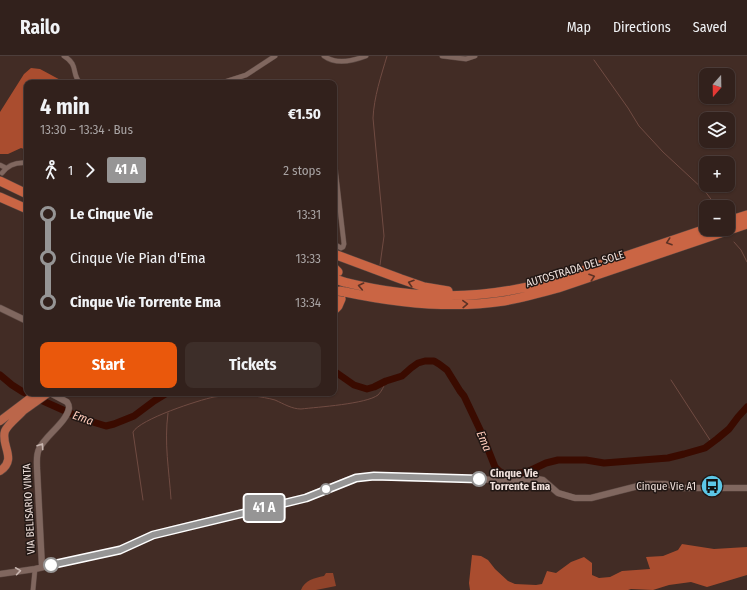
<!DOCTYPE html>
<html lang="en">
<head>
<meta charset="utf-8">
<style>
	body { margin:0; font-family:"Fira Sans Condensed",sans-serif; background:#3d2e29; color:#f1f3f6; height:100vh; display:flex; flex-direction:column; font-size:15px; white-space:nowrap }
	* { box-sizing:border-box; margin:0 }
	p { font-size:13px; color:#a8a3a3 }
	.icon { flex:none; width:22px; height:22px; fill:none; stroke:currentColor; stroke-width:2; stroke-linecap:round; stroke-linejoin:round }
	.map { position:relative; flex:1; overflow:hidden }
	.panel { position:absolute; left:24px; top:24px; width:313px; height:316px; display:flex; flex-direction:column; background:#32211c; border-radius:8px; box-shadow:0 1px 3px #0004,0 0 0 1px #4d3e3b }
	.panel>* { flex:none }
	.badge { padding:0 8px; border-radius:3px; font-size:14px; line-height:26px }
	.needle { width:26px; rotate:200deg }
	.controls { position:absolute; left:699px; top:12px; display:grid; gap:8px }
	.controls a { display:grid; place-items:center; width:36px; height:36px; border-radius:8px; background:#32211c; box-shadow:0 1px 3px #0004,0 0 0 1px #4d3e3b; font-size:20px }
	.map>.badge { position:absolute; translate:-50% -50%; box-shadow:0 0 0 2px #fff }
	.legs { display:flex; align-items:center; gap:6px; height:44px; padding:0 16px; font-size:13px }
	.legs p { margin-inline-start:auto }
	.summary { display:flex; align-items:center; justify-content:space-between; height:68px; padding:0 16px }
	h1 { font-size:22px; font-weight:700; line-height:30px }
	.button { display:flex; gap:8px; margin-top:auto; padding:8px 16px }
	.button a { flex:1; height:46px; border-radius:8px; background:#ea580c; color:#fff; font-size:16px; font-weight:700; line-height:46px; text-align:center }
	.button a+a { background:#3d2e29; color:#f1f3f6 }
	ul { padding:0 16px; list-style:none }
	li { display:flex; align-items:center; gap:14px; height:44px; font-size:15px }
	li i { display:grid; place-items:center; width:6px; height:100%; margin:0 5px; background:currentColor }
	li i::after { content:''; width:10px; height:10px; margin:-5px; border:3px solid; border-radius:50%; background:#32211c }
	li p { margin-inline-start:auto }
	li:first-child i { background:linear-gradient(#0000 50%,currentColor 0) }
	li:last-child i { background:linear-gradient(currentColor 50%,#0000 0) }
	header { display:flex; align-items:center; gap:24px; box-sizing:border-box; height:56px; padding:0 20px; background:#32211c; border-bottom:1px solid #4d3e3b }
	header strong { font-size:19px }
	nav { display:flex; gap:22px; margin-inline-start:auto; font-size:14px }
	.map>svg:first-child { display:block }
	.green { fill:#90432a }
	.forest { fill:#aa4d2f }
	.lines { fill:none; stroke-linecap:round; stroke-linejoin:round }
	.stream { stroke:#704b42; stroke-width:1 }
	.river { stroke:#3a0b00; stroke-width:7 }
	.minor-casing { stroke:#5c4943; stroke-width:5.5 }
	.tertiary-casing { stroke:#5c4943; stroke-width:7 }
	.trunk-casing { stroke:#5c4943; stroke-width:9 }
	.motorway-casing { stroke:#5c4943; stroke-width:10 }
	.minor { stroke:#80675f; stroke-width:4.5 }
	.tertiary { stroke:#80675f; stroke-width:6 }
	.trunk { stroke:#bb664a; stroke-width:8 }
	.motorway { stroke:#ca6544; stroke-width:9 }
	.motorway-bridge-casing { stroke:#5c4943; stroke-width:10; stroke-linecap:butt }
	.motorway-bridge { stroke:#ca6544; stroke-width:9 }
	.oneway { stroke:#5c3225 }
	.oneway2 { stroke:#c8b6b0 }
	.line-1-casing { stroke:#fff; stroke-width:9 }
	.line-1 { stroke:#969595; stroke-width:6 }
	.stop-1-dot { fill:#fff; stroke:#969595; stroke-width:2 }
	.labels { text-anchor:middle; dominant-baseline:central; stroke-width:3; stroke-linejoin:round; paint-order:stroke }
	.street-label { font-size:11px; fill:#efe0db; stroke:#211714 }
	.stop-label { font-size:11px; font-weight:bold; fill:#efe0db; stroke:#211714; text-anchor:start }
	.poi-label { font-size:11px; fill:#efe0db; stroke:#211714; text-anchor:end }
	.water-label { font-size:12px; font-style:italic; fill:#ffcbba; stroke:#211714 }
</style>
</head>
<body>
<header>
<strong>Railo</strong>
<nav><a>Map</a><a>Directions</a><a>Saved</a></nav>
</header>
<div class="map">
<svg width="747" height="534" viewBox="0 0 747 534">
	<rect width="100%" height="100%" fill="#422c25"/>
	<path class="green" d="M326,517H333L336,530L316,534H301C305,524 314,522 324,520Z"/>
	<path class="forest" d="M31,12L40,13L66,27H27V94L21,92L8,98H0V56L24,18Z
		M682,488L714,493L747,491V519L707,531L691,526L669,529L653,534L631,533L628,534H470L469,527L472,499L481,500L488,504L495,513L508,525L515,528L536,529L542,528L547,515L556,517L571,506L584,501L592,507V519L599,522L610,521L622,515L650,513L646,501L663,500L678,494Z"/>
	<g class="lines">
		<path class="stream" d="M594,4L628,52L639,70L663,96L704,134L717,151
			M734,186L741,194L747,206
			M380,209L384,180L373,62C374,41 381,20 387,0
			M671,324L695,361L712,387
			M168,357C164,388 169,413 171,443
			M143,444L133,376C140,363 199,344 214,341C227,339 241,339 254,340C261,341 268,342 275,344C284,348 292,353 301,353C318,351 366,348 378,339C382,335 384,330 386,325"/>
		<path class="river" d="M334,315L354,329L367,333L374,331L386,325L402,320L411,312L418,307L425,305H434L439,308L447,314L460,335L464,340L482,378L495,411L499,415L504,418H512L527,416L546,407L558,404H586L604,407L668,402L684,398L705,392L717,383L729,373L738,361L747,351
			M0,319L12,329L23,336L83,363L106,370L114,368L134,360L154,345L167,337"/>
		<g class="minor-casing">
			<path id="minor" d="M64,0C79,9 71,17 80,27
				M324,0C336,9 353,5 366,0
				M442,0L466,3L475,0
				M221,27L246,19L275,0
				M334,102L344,188L343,191L341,192L334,188
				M0,109L6,112
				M2,117C8,109 17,106 27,107
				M33,534L35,513"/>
		</g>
		<g class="tertiary-casing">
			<path id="tertiary" d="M0,252L27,265
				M42,511L37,412C37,406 36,399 39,393C45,380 67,366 69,352C69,349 69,349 67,346L52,338
				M0,518L35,513L120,494L143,483L170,474L306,441L348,424L363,421L504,424L537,423L543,424L558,437L575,442H591L646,428H665L684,432H747"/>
		</g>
		<g class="trunk-casing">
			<path id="trunk" d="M20,357L48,337
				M0,365L37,337
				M0,415C18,403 0,389 5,375C8,368 19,360 24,354"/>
		</g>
		<g class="motorway-casing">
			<path id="motorway" d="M0,125L27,138
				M0,141L27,153
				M728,165L747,159
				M334,198L401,223L424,231L448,235
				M334,212L338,216
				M344,226C417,244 483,245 555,224L706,173
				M345,236C397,247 452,253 504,245C522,242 540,237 558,232L747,168
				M334,254L338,250L341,243"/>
		</g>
		<use href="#minor" class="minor"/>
		<use href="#tertiary" class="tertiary"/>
		<use href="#trunk" class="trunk"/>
		<use href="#motorway" class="motorway"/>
		<g class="motorway-bridge-casing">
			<path id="motorway-bridge" d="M338,224L344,226
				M339,235L345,236"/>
		</g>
		<use href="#motorway-bridge" class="motorway-bridge"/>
	</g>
	<defs><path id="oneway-chevron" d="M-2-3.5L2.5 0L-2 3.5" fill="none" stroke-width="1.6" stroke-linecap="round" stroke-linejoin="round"/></defs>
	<g class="oneway">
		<use href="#oneway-chevron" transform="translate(669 186) rotate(161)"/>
		<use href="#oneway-chevron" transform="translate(592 221) rotate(-19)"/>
		<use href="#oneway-chevron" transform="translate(411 227) rotate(-162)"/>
		<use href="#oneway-chevron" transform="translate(361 230) rotate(-168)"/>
		<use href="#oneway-chevron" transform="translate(465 248) rotate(-2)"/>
	</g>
	<g class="oneway2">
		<use href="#oneway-chevron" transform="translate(41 390) rotate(-56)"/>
		<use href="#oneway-chevron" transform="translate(18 515) rotate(-8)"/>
	</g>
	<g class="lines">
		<g class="line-1-casing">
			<path id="line-1" d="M51,509L120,494L153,479L306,442L356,422L374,420L479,423"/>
		</g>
		<use href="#line-1" class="line-1"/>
	</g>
	<defs>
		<g id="bus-disc" transform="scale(1.15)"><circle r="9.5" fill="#5cc7e7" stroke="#211714"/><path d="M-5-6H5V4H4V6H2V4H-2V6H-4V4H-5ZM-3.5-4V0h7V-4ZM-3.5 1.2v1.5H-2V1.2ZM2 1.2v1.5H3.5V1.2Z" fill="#111"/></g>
	</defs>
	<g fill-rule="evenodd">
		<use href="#bus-disc" x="712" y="430"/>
	</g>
	<g class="stop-1-dot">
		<circle cx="479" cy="423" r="7"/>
		<circle cx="326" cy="433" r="5"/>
		<circle cx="51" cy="509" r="7"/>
	</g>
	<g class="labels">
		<g class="street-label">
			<text transform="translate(575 213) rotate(-17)">AUTOSTRADA DEL SOLE</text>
			<text transform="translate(29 453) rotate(-93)">VIA BELISARIO VINTA</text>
		</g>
		<g class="stop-label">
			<text x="490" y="417">Cinque Vie<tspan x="490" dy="13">Torrente Ema</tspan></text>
		</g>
		<g class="poi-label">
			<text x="696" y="430">Cinque Vie A1</text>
		</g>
		<g class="water-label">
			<text transform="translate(83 362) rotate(20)">Ema</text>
			<text transform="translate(484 385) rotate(67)">Ema</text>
		</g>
	</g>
</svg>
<div class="controls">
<a><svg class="needle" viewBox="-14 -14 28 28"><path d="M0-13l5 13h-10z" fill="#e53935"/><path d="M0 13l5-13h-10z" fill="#a8a3a3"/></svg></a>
<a><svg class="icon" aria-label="layers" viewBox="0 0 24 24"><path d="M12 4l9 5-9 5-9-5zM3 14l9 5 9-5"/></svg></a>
<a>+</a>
<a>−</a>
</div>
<b class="badge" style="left:264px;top:452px;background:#969595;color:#fff">41 A</b>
<section class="panel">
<div class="summary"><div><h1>4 min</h1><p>13:30 – 13:34 · Bus</p></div><b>€1.50</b></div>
<div class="legs"><svg class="icon" aria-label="walk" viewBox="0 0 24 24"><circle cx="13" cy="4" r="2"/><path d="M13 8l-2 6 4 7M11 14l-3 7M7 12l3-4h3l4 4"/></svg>1<svg class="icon" aria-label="forward" viewBox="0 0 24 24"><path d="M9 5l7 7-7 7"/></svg><b class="badge" style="background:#969595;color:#fff">41 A</b><p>2 stops</p></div>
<ul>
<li><i style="color:#969595"></i><b>Le Cinque Vie</b><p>13:31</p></li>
<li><i style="color:#969595"></i><span>Cinque Vie Pian d'Ema</span><p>13:33</p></li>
<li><i style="color:#969595"></i><b>Cinque Vie Torrente Ema</b><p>13:34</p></li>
</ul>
<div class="button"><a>Start</a><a>Tickets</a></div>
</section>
</div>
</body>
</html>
